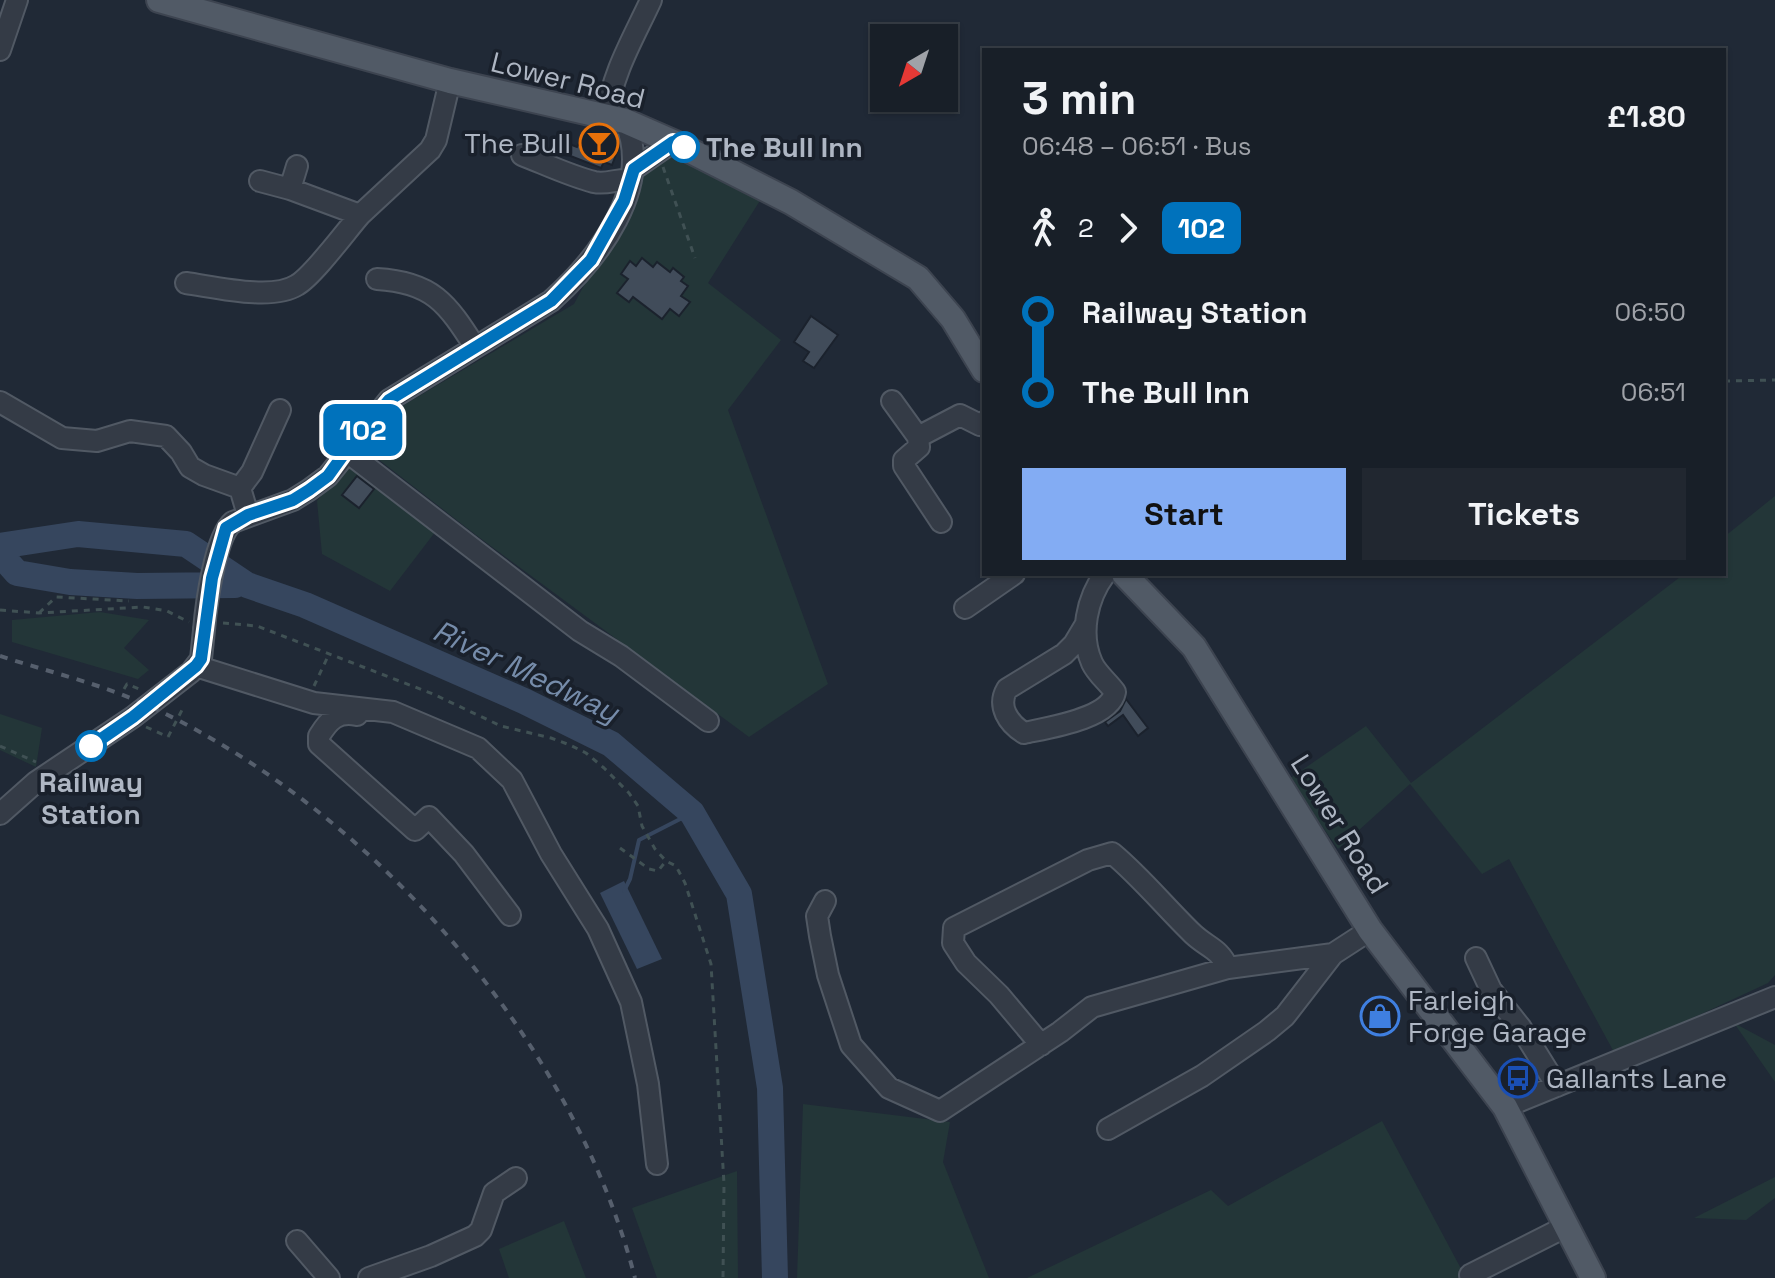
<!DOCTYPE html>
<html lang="en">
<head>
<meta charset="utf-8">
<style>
	body { margin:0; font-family:"Space Grotesk",sans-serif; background:#212730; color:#f1f3f6; height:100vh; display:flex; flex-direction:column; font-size:30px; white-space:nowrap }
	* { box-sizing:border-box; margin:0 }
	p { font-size:26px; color:#9fa2a8 }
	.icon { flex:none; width:44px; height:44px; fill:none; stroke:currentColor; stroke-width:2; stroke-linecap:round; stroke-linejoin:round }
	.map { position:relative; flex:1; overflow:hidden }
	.details { position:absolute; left:982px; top:48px; width:744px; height:528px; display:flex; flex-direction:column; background:#181f28; border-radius:0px; box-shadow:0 2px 6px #0004,0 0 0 2px #363d45 }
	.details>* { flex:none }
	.badge { padding:0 16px; border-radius:12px; font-size:28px; line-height:52px }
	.needle { width:52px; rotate:219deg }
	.controls { position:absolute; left:870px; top:24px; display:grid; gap:16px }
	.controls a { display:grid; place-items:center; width:88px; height:88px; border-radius:0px; background:#181f28; box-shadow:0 2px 6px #0004,0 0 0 2px #363d45; font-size:40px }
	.map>.badge { position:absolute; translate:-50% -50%; box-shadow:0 0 0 4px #fff }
	.legs { display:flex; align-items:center; gap:12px; height:88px; padding:0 40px; font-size:26px }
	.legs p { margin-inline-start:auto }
	.overview { display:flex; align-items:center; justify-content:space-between; height:136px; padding:0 40px }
	h1 { font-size:44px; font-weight:700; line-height:60px }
	.button { display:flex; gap:16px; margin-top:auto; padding:16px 40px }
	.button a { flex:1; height:92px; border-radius:0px; background:#83acf3; color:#111; font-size:32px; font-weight:700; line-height:92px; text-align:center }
	.button a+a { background:#212730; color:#f1f3f6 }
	ul { padding:0 40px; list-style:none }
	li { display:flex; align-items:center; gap:28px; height:80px; font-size:30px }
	li i { display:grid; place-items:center; width:12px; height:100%; margin:0 10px; background:currentColor }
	li i::after { content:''; width:20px; height:20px; margin:-10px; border:6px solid; border-radius:50%; background:#181f28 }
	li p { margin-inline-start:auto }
	li:first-child i { background:linear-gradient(#0000 50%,currentColor 0) }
	li:last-child i { background:linear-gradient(currentColor 50%,#0000 0) }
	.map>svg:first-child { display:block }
	.green { fill:#233638 }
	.water { fill:#36465e }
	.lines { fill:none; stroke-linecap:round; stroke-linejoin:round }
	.stream { stroke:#36465e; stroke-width:4 }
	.river { stroke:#36465e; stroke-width:26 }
	.building { fill:#414c5a; stroke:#1b222d; stroke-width:2 }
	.minor-casing { stroke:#515964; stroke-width:24 }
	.major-casing { stroke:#3d4450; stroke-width:28 }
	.path { stroke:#405154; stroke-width:3; stroke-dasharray:6 6; stroke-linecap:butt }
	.minor { stroke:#343b46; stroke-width:20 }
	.major { stroke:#515a66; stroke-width:24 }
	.rail { stroke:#565f6d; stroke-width:4; stroke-dasharray:8 8; stroke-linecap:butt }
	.minor-bridge-casing { stroke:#515964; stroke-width:24; stroke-linecap:butt }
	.path-bridge { stroke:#405154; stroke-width:3; stroke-dasharray:6 6; stroke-linecap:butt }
	.minor-bridge { stroke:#343b46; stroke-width:20 }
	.line-1-casing { stroke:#fff; stroke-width:18 }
	.line-1 { stroke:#0072bc; stroke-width:12 }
	.stop-1-dot { fill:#fff; stroke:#0072bc; stroke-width:4 }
	.labels { text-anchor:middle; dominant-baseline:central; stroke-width:7; stroke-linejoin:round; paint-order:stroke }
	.street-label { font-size:28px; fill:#aeb6c3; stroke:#19202b }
	.poi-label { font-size:28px; fill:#aeb6c3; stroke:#19202b; text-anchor:start }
	.stop-label { font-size:28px; font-weight:bold; fill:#aeb6c3; stroke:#19202b; text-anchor:start }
	.water-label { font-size:30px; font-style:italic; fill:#768caa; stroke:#19202b }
</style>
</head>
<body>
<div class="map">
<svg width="1775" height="1278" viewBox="0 0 1775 1278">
	<rect width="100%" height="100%" fill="#202936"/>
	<path class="green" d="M669,154L761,199L708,283L781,340L728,410L828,684L749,737L476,535L369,452L404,405L574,304L651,161L666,160Z
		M349,460L439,527L390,591L322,554L317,501Z
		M1775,496V975L1768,983L1615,1054L1509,859L1482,874L1410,784L1338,849L1289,779L1366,726L1411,783L1684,574H1724V537Z
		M100,612L149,620L124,648L149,670L138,679L12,642V620Z
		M0,714L42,728L36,767L0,750Z
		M1734,1023L1775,1045V1082Z
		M803,1104L950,1122L943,1162L989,1278H797Z
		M1382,1121L1466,1278H1027L1211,1190L1228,1206Z
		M737,1171L738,1278H657L632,1208Z
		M1775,1177V1198L1746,1220L1694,1218Z
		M564,1221L586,1278H509L499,1249Z"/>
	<path class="water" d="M624,881L662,959L637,969L600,893Z"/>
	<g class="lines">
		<path class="stream" d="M624,891L630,879L639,840L692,813"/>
		<path class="river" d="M0,546L78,534L186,544L247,585L305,605L524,701L611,744L692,813L739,894L770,1088L775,1278
			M0,554L17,573L70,582L137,586L235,585"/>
	</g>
	<path class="building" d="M587,128L615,134L619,147L612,165L604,162L601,168L550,148L554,138L577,147Z
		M642,258L653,267L657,262L670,272L673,268L684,277L681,281L688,286L681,296L690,302L679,316L670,309L662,319L633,297L629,302L617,293L628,279L621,274L630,261L636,266Z
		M811,316L838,335L814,368L803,361L809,352L794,342Z
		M357,476L374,489L359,508L342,495Z
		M1126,699L1148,728L1138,736L1123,715L1108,726L1105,722L1120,711Z"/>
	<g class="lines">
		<g class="minor-casing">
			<path id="minor" d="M0,50L17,0
				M607,116C611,75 634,37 651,0
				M522,155C545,164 570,176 594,182C608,185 618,178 631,180
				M634,169L673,142
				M260,181L290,189L360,215L430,150L436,140L450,81
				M290,189L297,166
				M377,279C432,282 447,303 475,347
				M186,283C215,287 272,301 297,285C313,276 346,231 360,215
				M892,401L918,437L960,415L980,425L984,422
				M0,402L62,438L97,441L130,431L166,436L181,452L190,467L204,475L240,488L248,515
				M918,437L919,447L904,460V466L941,522
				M346,451L580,631L621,656L708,721
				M240,488L252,472L280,410
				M233,522L293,500L309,490L328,476L389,400L551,301C598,259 654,187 625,121
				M965,608L1014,574
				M1086,624L1074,644L1064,654L1007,689C997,706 1008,723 1024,733C1047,728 1110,719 1115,692C1108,682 1097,674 1092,663C1079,634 1087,598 1105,574
				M196,666L314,703L393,712L478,748L512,780L551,854L598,929L631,1002L648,1084L657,1164
				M357,715C337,711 329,720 319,736V744L415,830L429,817L464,854L510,915
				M0,814L36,782L133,717L191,672L201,659L204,630
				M825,901L817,916L820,936L828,975L851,1045L889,1088L940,1111L1060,1032L1092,1007L1228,968L1333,954
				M1476,958L1491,990L1521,1028L1557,1086
				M1041,1045L999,995L966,963L953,943L954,928L1088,860L1112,853C1141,877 1165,907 1193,934C1208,948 1219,948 1228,968
				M1505,1107L1775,997
				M1108,1129L1202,1076L1267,1031L1285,1016L1333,954L1370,930
				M297,1241L329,1278
				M369,1278L431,1256L475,1236L481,1230L494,1193L516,1178
				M1472,1278L1470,1275L1567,1226"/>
		</g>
		<g class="major-casing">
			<path id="major" d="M159,0L450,81L625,121L673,142L791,202L918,278L953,319L984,370
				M1124,574L1194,647L1370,930L1505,1107L1593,1278"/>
		</g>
		<path class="path" d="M663,167L695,258
			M1724,381L1775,380
			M0,610L39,613L143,607L167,611L189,622
			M39,613L56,597L129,601
			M223,623L257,626L433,694L501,726L551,738L570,745L586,753L604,768L629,793L638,806L642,826L655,849L666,861L676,866L685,883L711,964L724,1184L723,1278
			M314,686L329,654
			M124,689L127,684L139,689
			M146,727L168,737
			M0,746L36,762
			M620,848L649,869L658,871L666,861"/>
		<use href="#minor" class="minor"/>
		<use href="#major" class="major"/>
		<path class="rail" d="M0,656C49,672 102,684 149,706C371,809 573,1039 635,1278"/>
		<g class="minor-bridge-casing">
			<path id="minor-bridge" d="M204,630C206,606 215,536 233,522"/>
		</g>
		<path class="path-bridge" d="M168,737L182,710"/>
		<use href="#minor-bridge" class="minor-bridge"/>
	</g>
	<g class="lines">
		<g class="line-1-casing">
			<path id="line-1" d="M91,746L133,717L196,666L201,659L212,578L226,528L248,515L293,500L309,490L328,476L346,451L389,400L551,301L591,260L624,201L634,169L673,142L684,147"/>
		</g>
		<use href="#line-1" class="line-1"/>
	</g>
	<defs>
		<g id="bar-ring" transform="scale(2)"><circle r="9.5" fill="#19202b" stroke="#e8710a" stroke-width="1.5"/><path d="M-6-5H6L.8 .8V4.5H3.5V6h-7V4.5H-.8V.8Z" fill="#e8710a"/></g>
		<g id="shop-ring" transform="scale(2)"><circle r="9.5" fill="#19202b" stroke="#3f7fe0" stroke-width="1.5"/><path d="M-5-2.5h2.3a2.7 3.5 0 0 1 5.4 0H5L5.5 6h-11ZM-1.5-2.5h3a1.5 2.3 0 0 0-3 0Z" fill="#3f7fe0"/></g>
		<g id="bus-ring" transform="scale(2)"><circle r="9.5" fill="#19202b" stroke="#1a4fb4" stroke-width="1.5"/><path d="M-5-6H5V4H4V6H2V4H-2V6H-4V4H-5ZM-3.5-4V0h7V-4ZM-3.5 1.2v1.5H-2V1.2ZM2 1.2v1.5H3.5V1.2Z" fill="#1a4fb4"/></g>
	</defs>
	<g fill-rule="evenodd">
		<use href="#bar-ring" x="599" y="143"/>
		<use href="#shop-ring" x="1380" y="1016"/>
		<use href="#bus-ring" x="1518" y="1078"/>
	</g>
	<g class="stop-1-dot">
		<circle cx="684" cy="147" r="14"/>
		<circle cx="91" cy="746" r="14"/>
	</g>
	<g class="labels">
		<g class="street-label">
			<text transform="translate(568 80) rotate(14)">Lower Road</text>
			<text transform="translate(1340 824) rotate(58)">Lower Road</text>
		</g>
		<g class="poi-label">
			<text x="571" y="143" text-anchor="end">The Bull</text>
			<text x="1408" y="1000">Farleigh<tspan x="1408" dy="32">Forge Garage</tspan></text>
			<text x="1546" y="1078">Gallants Lane</text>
		</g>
		<g class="stop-label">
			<text x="706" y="147">The Bull Inn</text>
			<text x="91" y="782" text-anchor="middle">Railway<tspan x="91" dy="32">Station</tspan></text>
		</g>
		<g class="water-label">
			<text transform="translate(526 671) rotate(25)">River Medway</text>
		</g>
	</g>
</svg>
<div class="controls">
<a><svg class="needle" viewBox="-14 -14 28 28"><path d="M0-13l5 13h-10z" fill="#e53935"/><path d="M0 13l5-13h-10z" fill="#9fa2a8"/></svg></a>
</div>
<b class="badge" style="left:363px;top:430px;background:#0072bc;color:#fff">102</b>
<section class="details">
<div class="overview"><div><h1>3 min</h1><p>06:48 – 06:51 · Bus</p></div><b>£1.80</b></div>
<div class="legs"><svg class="icon" aria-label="walk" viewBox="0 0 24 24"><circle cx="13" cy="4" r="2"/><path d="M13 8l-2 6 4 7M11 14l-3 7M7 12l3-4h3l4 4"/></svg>2<svg class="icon" aria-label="forward" viewBox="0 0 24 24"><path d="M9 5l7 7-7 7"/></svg><b class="badge" style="background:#0072bc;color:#fff">102</b></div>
<ul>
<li><i style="color:#0072bc"></i><b>Railway Station</b><p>06:50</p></li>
<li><i style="color:#0072bc"></i><b>The Bull Inn</b><p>06:51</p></li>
</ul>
<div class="button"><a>Start</a><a>Tickets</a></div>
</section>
</div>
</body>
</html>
